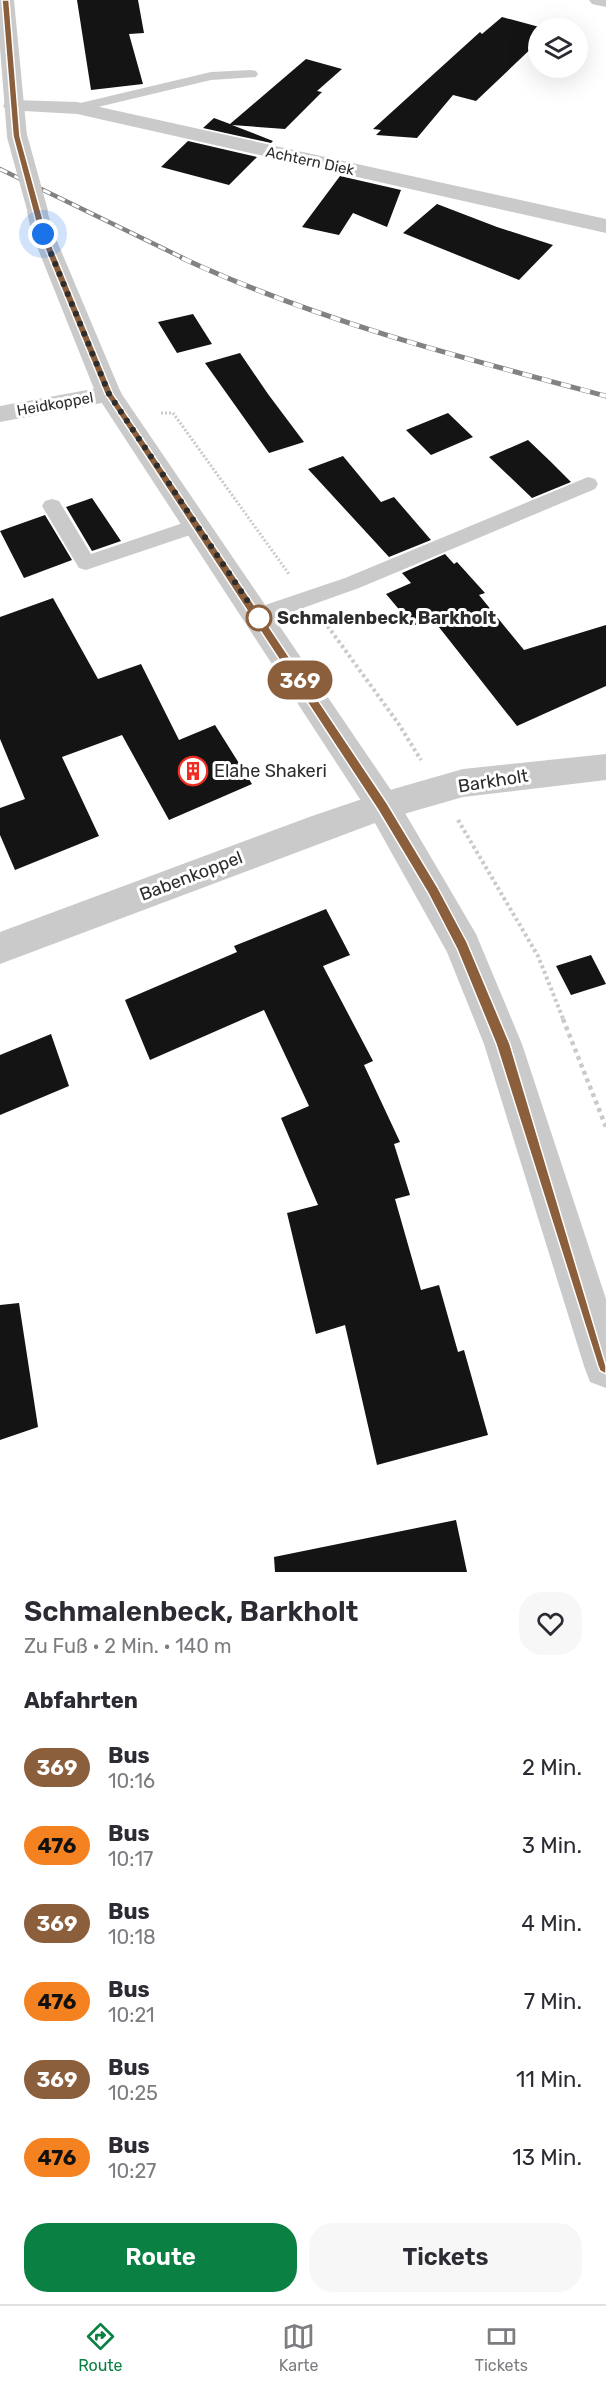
<!DOCTYPE html>
<html lang="de">
<head>
<meta charset="utf-8">
<style>
	body { margin:0; font-family:Rubik,sans-serif; background:#f7f7f7; color:#2b2b33; height:100vh; display:flex; flex-direction:column; font-size:22px; white-space:nowrap }
	* { box-sizing:border-box; margin:0 }
	p { font-size:20px; color:#7c7c81 }
	.icon { flex:none; width:33px; height:33px; fill:none; stroke:currentColor; stroke-width:2; stroke-linecap:round; stroke-linejoin:round }
	.map { position:relative; height:1572px; overflow:hidden }
	.details { display:flex; flex-direction:column; background:#fff; flex:1 }
	.details>* { flex:none }
	.badge { padding:0 12px; border-radius:20px; font-size:21px; line-height:39px }
	.controls { position:absolute; left:528px; top:18px; display:grid; gap:12px }
	.controls a { display:grid; place-items:center; width:60px; height:60px; border-radius:50%; background:#fff; box-shadow:0 6px 24px #0002; font-size:30px }
	.you { position:absolute; width:30px; height:30px; margin:-15px; border:4px solid #fff; border-radius:50%; background:#1a73e8; box-shadow:0 0 0 9px #1a73e833 }
	.map>.badge { position:absolute; translate:-50% -50%; box-shadow:0 0 0 3px #fff }
	h2 { padding:0 24px; font-size:22px; line-height:54px }
	.round { display:grid; place-items:center; flex:none; width:63px; height:63px; border-radius:24px; background:#f7f7f7 }
	.overview { display:flex; align-items:center; justify-content:space-between; height:102px; padding:0 24px }
	h1 { font-size:28px; font-weight:600; line-height:45px }
	.button { display:flex; gap:12px; margin-top:auto; padding:12px 24px }
	.button a { flex:1; height:69px; border-radius:24px; background:#0b8043; color:#fff; font-size:24px; font-weight:600; line-height:69px; text-align:center }
	.button a+a { background:#f7f7f7; color:#2b2b33 }
	ul { padding:0; list-style:none }
	li { display:flex; align-items:center; gap:18px; height:78px; padding:0 24px }
	li div { flex:1 }
	li b { display:block; font-size:22px }
	li em { font-style:normal }
	li .badge { min-width:66px; font-weight:700; text-align:center }
	.tab-bar { display:flex; justify-content:space-around; align-items:center; height:84px; border-top:2px solid #e1e1e2; background:#fff; font-size:16px; color:#7c7c81 }
	.tab-bar a { display:grid; justify-items:center; gap:3px }
	.tab-bar .active { color:#0b8043 }
	.map>svg:first-child { display:block }
	.building { fill:#141414 }
	.lines { fill:none; stroke-linecap:round; stroke-linejoin:round }
	.path-far2 { stroke:#cacaca; stroke-width:3; stroke-dasharray:2 2; stroke-linecap:butt }
	.path-far1 { stroke:#cacaca; stroke-width:4; stroke-dasharray:3 3; stroke-linecap:butt }
	.path { stroke:#cacaca; stroke-width:4.5; stroke-dasharray:4 4; stroke-linecap:butt }
	.service { fill:#cacaca; fill-rule:evenodd }
	.minor { fill:#cacaca; fill-rule:evenodd }
	.tertiary { fill:#cacaca; fill-rule:evenodd }
	.rail-far1-casing { stroke:#828282; stroke-width:4.5 }
	.rail-casing { stroke:#828282; stroke-width:5 }
	.rail-far1 { stroke:#fff; stroke-width:3; stroke-dasharray:8; stroke-linecap:butt }
	.rail { stroke:#fff; stroke-width:4; stroke-dasharray:10; stroke-linecap:butt }
	.tertiary-bridge { stroke:#cacaca; stroke-width:20 }
	.line { fill:#8b5e3c; stroke:#fff; stroke-width:1.5 }
	.walk { stroke:#2d2d2d; stroke-width:6; stroke-dasharray:0 10.8 }
	.stop-dot { fill:#fff; stroke:#8b5e3c; stroke-width:3 }
	.labels { text-anchor:middle; dominant-baseline:central; stroke-width:6; stroke-linejoin:round; paint-order:stroke }
	.far-street-label { font-size:15px; fill:#2d2d2d; stroke:#fff }
	.stop-label { font-size:18px; font-weight:bold; fill:#2d2d2d; stroke:#fff; text-anchor:start }
	.poi-label { font-size:18px; fill:#2d2d2d; stroke:#fff; text-anchor:start }
	.street-label { font-size:18px; fill:#2d2d2d; stroke:#fff }
</style>
</head>
<body>
<div class="map">
<svg width="606" height="1572" viewBox="0 0 606 1572">
	<rect width="100%" height="100%" fill="#fff"/>
	<path class="building" d="M77,0H138L144,33L129,34L143,84L91,90Z
		M502,17L543,28H538V42L476,101L453,95L417,138L376,135L381,130L373,129L480,32L482,34Z
		M306,59L342,69L317,91L322,92L285,129L232,125L273,141L271,143L203,128L214,118L230,124Z
		M188,141L257,157L229,185L161,167Z
		M340,176L401,190L387,227L353,213L339,235L302,227Z
		M437,204L497,227L553,245L519,280L403,233Z
		M193,314L212,344L177,353L158,322Z
		M240,353L268,394L304,442L269,453L205,363Z
		M448,413L473,437L431,455L406,430Z
		M528,440L550,461L571,482L532,498L489,457Z
		M343,456L381,502L394,497L431,540L389,557L308,469Z
		M92,498L121,541L92,551L66,507Z
		M45,515L72,560L24,578L0,531Z
		M445,554L454,564L457,562L485,593L479,595L524,650L606,625V686L517,726L431,617L413,626L386,594L411,583L402,573Z
		M53,598L98,679L141,664L179,740L215,725L252,784L169,820L122,735L62,757L99,836L15,870L0,835V808L25,799L0,739V617Z
		M326,909L350,955L323,966L373,1061L364,1065L400,1142L394,1144L410,1195L395,1199L421,1290L439,1285L458,1352L464,1350L488,1435L377,1465L345,1325L316,1334L287,1213L318,1205L281,1118L309,1106L264,1010L150,1060L125,1000L237,952L234,946Z
		M591,955L606,984L571,995L556,966Z
		M51,1034L69,1086L0,1115V1055Z
		M19,1303L38,1427L0,1440V1305Z
		M456,1520L467,1572H275L274,1557Z"/>
	<g class="lines">
		<path class="path-far2" d="M161,413H173L289,574"/>
		<path class="path-far1" d="M324,621L398,723L421,760
			M458,820L538,956L564,1021"/>
		<path class="path" d="M563,1019L606,1127"/>
		<path class="service" d="M251,70L256,71L258,74L256,77L211,80L77,112L70,108L72,105L211,72Z
			M588,477L595,479L598,484L595,489L359,588L258,624L250,622L247,616L250,610L345,578Z
			M52,499L59,501L91,554L195,519L202,521L205,526L202,531L86,570L79,568L42,506L45,501Z"/>
		<path class="minor" d="M589,0H606V7L592,4Z
			M13,100L77,102L606,219V233L77,114L6,110L3,106L6,102Z
			M109,386L118,388L122,394L118,400L0,422V406Z
			M606,754V780L463,797L383,820L0,964V932L312,816L383,792L463,769Z"/>
		<path class="tertiary" d="M0,0H14L27,136L24,140H10L7,136L0,48Z
			M38,205L46,207L54,234L121,393L395,796L476,934L522,1044L606,1299V1388L590,1382L584,1366L484,1044L447,952L371,816L96,394L32,234L27,212L30,207Z"/>
		<g class="rail-far1-casing">
			<path id="rail-far1" d="M0,169L185,259"/>
		</g>
		<g class="rail-casing">
			<path id="rail" d="M182,258C318,321 462,358 606,396"/>
		</g>
		<use href="#rail-far1" class="rail-far1"/>
		<use href="#rail" class="rail"/>
		<path class="tertiary-bridge" d="M17,136L38,212"/>
	</g>
	<path class="line" d="M2,0H9L20,136L47,234L113,394L387,803L437,886L467,942L510,1044L606,1366V1374L600,1371L598,1366L496,1044L457,949L428,893L378,810L105,394L39,234L13,136Z"/>
	<g class="lines">
		<path class="walk" d="M43,234L109,394L259,618"/>
	</g>
	<defs>
		<g id="building-ring" transform="scale(1.5)"><circle r="9.5" fill="#fff" stroke="#f12d23" stroke-width="1.5"/><path d="M-4-6H4V6H1V3H-1V6H-4ZM-2.5-4.3h1.7v1.8h-1.7ZM.8-4.3h1.7v1.8H.8ZM-2.5-1h1.7V.8h-1.7ZM.8-1h1.7V.8H.8Z" fill="#f12d23"/></g>
	</defs>
	<g fill-rule="evenodd">
		<use href="#building-ring" x="193" y="771"/>
	</g>
	<circle class="stop-dot" cx="259" cy="618" r="12"/>
	<g class="labels">
		<g class="far-street-label">
			<text transform="translate(310 161) rotate(12)">Achtern Diek</text>
			<text transform="translate(55 404) rotate(-10)">Heidkoppel</text>
		</g>
		<g class="stop-label">
			<text x="277" y="618">Schmalenbeck, Barkholt</text>
		</g>
		<g class="poi-label">
			<text x="214" y="771">Elahe Shakeri</text>
		</g>
		<g class="street-label">
			<text transform="translate(493 781) rotate(-9)">Barkholt</text>
			<text transform="translate(191 876) rotate(-21)">Babenkoppel</text>
		</g>
	</g>
</svg>
<div class="controls">
<a><svg class="icon" aria-label="layers" viewBox="0 0 24 24"><path d="M12 4l9 5-9 5-9-5zM3 14l9 5 9-5"/></svg></a>
</div>
<div class="you" style="left:43px;top:234px"></div>
<b class="badge" style="left:300px;top:680px;background:#8b5e3c;color:#fff">369</b>
</div>
<section class="details">
<div class="overview"><div><h1>Schmalenbeck, Barkholt</h1><p>Zu Fuß · 2 Min. · 140 m</p></div><a class="round"><svg class="icon" aria-label="heart" viewBox="0 0 24 24"><path d="M12 20l-8-8c-3-5 5-10 8-4 3-6 11-1 8 4z"/></svg></a></div>
<h2>Abfahrten</h2>
<ul>
<li><span class="badge" style="background:#8b5e3c;color:#fff">369</span><div><b>Bus</b><p>10:16</p></div><em>2 Min.</em></li>
<li><span class="badge" style="background:#f58220;color:#111">476</span><div><b>Bus</b><p>10:17</p></div><em>3 Min.</em></li>
<li><span class="badge" style="background:#8b5e3c;color:#fff">369</span><div><b>Bus</b><p>10:18</p></div><em>4 Min.</em></li>
<li><span class="badge" style="background:#f58220;color:#111">476</span><div><b>Bus</b><p>10:21</p></div><em>7 Min.</em></li>
<li><span class="badge" style="background:#8b5e3c;color:#fff">369</span><div><b>Bus</b><p>10:25</p></div><em>11 Min.</em></li>
<li><span class="badge" style="background:#f58220;color:#111">476</span><div><b>Bus</b><p>10:27</p></div><em>13 Min.</em></li>
</ul>
<div class="button"><a>Route</a><a>Tickets</a></div>
</section>
<nav class="tab-bar">
<a class="active"><svg class="icon" aria-label="directions" viewBox="0 0 24 24"><path d="M12 3l9 9-9 9-9-9zM9 14v-3h6M13 9l2 2-2 2"/></svg>Route</a>
<a><svg class="icon" aria-label="map" viewBox="0 0 24 24"><path d="M3 6l6-2 6 2 6-2v14l-6 2-6-2-6 2zM9 4v14M15 6v14"/></svg>Karte</a>
<a><svg class="icon" aria-label="tickets" viewBox="0 0 24 24"><path d="M3 7h18v10H3zM15 7v10"/></svg>Tickets</a>
</nav>
</body>
</html>
